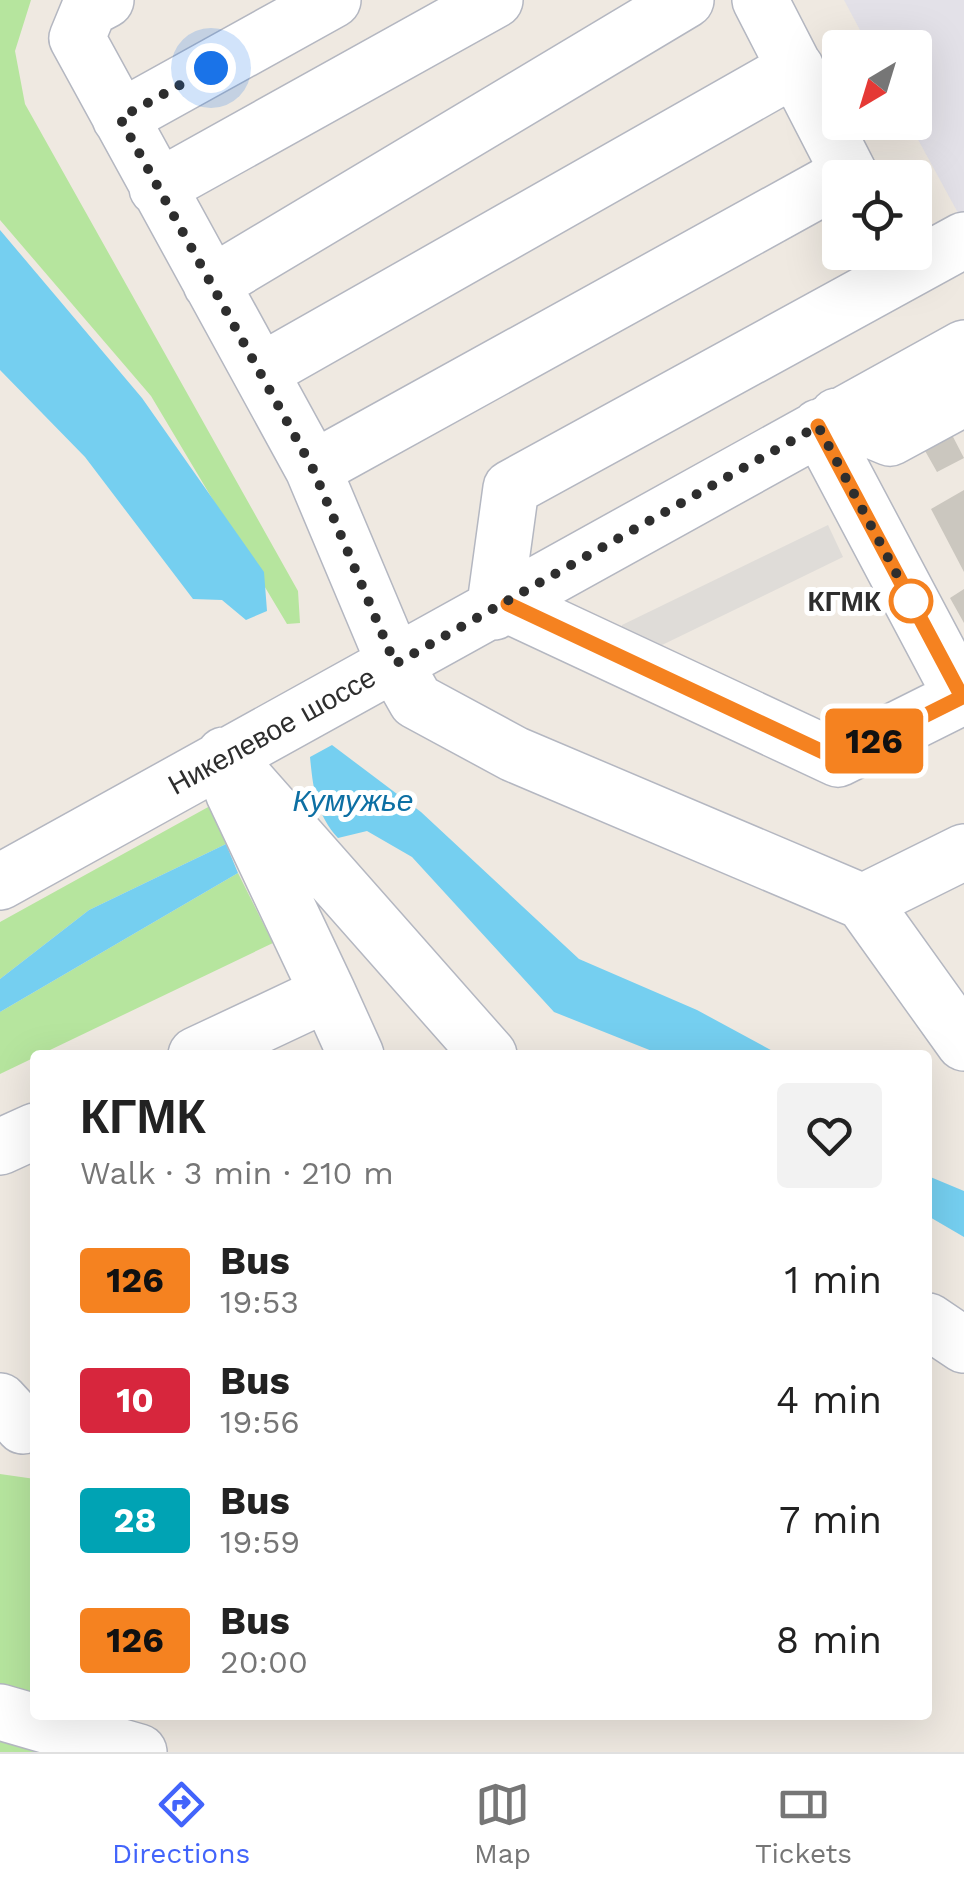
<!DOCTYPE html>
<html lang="en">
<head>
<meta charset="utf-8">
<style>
	body { margin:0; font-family:"Work Sans",sans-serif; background:#f2f2f2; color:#222; height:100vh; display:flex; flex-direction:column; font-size:38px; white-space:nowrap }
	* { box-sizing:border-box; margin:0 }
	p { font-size:32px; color:#767676 }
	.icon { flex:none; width:55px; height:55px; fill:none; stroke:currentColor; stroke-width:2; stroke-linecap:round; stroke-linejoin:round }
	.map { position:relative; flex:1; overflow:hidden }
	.panel { position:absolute; left:30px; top:1050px; width:902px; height:670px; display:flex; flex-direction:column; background:#fff; border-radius:10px; box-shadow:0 10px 40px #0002 }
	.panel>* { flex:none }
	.badge { padding:0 20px; border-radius:8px; font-size:35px; line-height:65px }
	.needle { width:65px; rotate:218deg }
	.tools { position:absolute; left:822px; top:30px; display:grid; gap:20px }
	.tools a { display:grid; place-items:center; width:110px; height:110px; border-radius:10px; background:#fff; box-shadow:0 10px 40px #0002; font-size:50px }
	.you { position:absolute; width:50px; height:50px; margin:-25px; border:8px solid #fff; border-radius:50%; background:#1a73e8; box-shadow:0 0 0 15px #1a73e833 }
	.map>.badge { position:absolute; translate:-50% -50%; box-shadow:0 0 0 5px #fff }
	.round { display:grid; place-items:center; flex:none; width:105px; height:105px; border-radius:10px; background:#f2f2f2 }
	.overview { display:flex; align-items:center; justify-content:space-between; height:170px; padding:0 50px }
	h1 { font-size:48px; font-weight:600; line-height:75px }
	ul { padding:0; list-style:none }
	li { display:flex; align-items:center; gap:30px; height:120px; padding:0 50px }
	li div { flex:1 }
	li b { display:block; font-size:38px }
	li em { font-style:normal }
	li .badge { min-width:110px; font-weight:700; text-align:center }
	.menu { display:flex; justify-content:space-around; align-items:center; height:140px; border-top:2px solid #e0e0e0; background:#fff; font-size:28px; color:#767676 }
	.menu a { display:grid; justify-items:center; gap:5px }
	.menu .active { color:#4264fb }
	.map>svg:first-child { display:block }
	.industrial { fill:#e3e1e8 }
	.green { fill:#b6e59e }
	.plaza { fill:#dfdcd8 }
	.water { fill:#75cff0 }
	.building { fill:#cbc7bf }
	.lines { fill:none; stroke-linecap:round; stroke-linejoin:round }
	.minor-casing { stroke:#b4b7c1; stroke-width:58 }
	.minor { stroke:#fff; stroke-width:55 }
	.line-casing { stroke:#fff; stroke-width:22 }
	.line { stroke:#f58220; stroke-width:15 }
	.walk { stroke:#2e2e2e; stroke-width:10; stroke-dasharray:0 18 }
	.stop-dot { fill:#fff; stroke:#f58220; stroke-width:5 }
	.labels { text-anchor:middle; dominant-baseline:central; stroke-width:10; stroke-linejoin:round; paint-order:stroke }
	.stop-label { font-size:28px; font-weight:bold; fill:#2e2e2e; stroke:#fff; text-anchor:end }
	.street-label { font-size:28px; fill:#2e2e2e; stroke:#fff }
	.water-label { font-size:30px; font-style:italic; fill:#0d6fa3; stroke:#fff }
</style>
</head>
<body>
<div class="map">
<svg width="964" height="1752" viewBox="0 0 964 1752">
	<rect width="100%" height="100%" fill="#efe9e1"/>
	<path class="industrial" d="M844,0H964V224L909,123L915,122V48L869,47Z"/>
	<path class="green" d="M0,0H31L15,51L25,104L298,591L300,623L287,624L151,396L0,220Z
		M210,806L226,844L89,910L0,979V922Z
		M238,873L273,943L0,1074V1012Z
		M0,1474L35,1479V1715L73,1752H0Z"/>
	<path class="plaza" d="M828,525L843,557L662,645H633L621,632L622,625Z"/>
	<path class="water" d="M0,230L142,398L264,572L267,611L246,620L222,600L193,599L85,457L0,370Z
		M332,745L421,812L579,959L697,1010L780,1055H662L554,1012L412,857L367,831L338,838C316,814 313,788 310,757Z
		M226,844L238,873L0,1012V979L89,910Z
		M928,1176L964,1191V1237L928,1216Z"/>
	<path class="building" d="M951,433L964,458L937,472L924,449Z
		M964,490V572L931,509Z
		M964,589V623L950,598Z"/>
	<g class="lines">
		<g class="minor-casing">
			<path id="minor" d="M106,0L89,9L77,38L313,469L395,664L416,701L514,754L863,902L964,852
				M760,0L849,173L841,178
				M120,118L333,0
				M157,188L495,0
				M211,284L686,0
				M260,372L796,68
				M837,416L890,438L964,398
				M313,469L840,178
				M508,605L838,759L962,697L819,427
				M494,612L511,488L964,240
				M224,755L489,1055
				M233,792L328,993
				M0,882L964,348
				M863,902L964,1043
				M196,1055L328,993L356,1055
				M0,1147L35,1131
				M928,1321L964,1345
				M0,1401L23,1426L35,1420
				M0,1712L139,1752"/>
		</g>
		<use href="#minor" class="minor"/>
	</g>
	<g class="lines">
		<g class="line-casing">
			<path id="line" d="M508,604L838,759L962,697L818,426"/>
		</g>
		<use href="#line" class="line"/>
		<path class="walk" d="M211,68L120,118L313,469L395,664L818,426L911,601"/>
	</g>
	<circle class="stop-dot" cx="911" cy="601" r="20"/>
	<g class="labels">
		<g class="stop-label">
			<text x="881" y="601">КГМК</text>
		</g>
		<g class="street-label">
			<text transform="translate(272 731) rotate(-29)">Никелевое шоссе</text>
		</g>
		<g class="water-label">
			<text x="353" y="800">Кумужье</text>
		</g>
	</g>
</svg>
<div class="tools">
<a><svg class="needle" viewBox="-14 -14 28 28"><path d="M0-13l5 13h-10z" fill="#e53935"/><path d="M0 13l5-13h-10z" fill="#767676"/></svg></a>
<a><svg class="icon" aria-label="locate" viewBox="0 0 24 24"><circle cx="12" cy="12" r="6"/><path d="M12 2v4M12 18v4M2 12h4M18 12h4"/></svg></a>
</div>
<div class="you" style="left:211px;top:68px"></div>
<b class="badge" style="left:874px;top:741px;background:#f58220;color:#111">126</b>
<section class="panel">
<div class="overview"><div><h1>КГМК</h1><p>Walk · 3 min · 210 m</p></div><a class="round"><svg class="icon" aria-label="heart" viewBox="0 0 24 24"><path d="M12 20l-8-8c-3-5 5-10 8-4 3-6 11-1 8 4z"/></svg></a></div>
<ul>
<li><span class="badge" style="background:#f58220;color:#111">126</span><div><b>Bus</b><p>19:53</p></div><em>1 min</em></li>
<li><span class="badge" style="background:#d7263d;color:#fff">10</span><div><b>Bus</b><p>19:56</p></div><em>4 min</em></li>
<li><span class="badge" style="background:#00a3b4;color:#fff">28</span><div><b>Bus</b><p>19:59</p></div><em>7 min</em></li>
<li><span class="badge" style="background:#f58220;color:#111">126</span><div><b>Bus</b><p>20:00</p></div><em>8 min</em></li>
</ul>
</section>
</div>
<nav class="menu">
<a class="active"><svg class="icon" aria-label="directions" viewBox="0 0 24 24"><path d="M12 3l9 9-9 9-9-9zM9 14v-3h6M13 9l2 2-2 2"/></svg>Directions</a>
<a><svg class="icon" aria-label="map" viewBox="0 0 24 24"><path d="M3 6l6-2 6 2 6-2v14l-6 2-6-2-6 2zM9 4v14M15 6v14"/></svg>Map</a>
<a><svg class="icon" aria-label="tickets" viewBox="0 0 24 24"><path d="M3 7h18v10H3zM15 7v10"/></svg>Tickets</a>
</nav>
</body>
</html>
